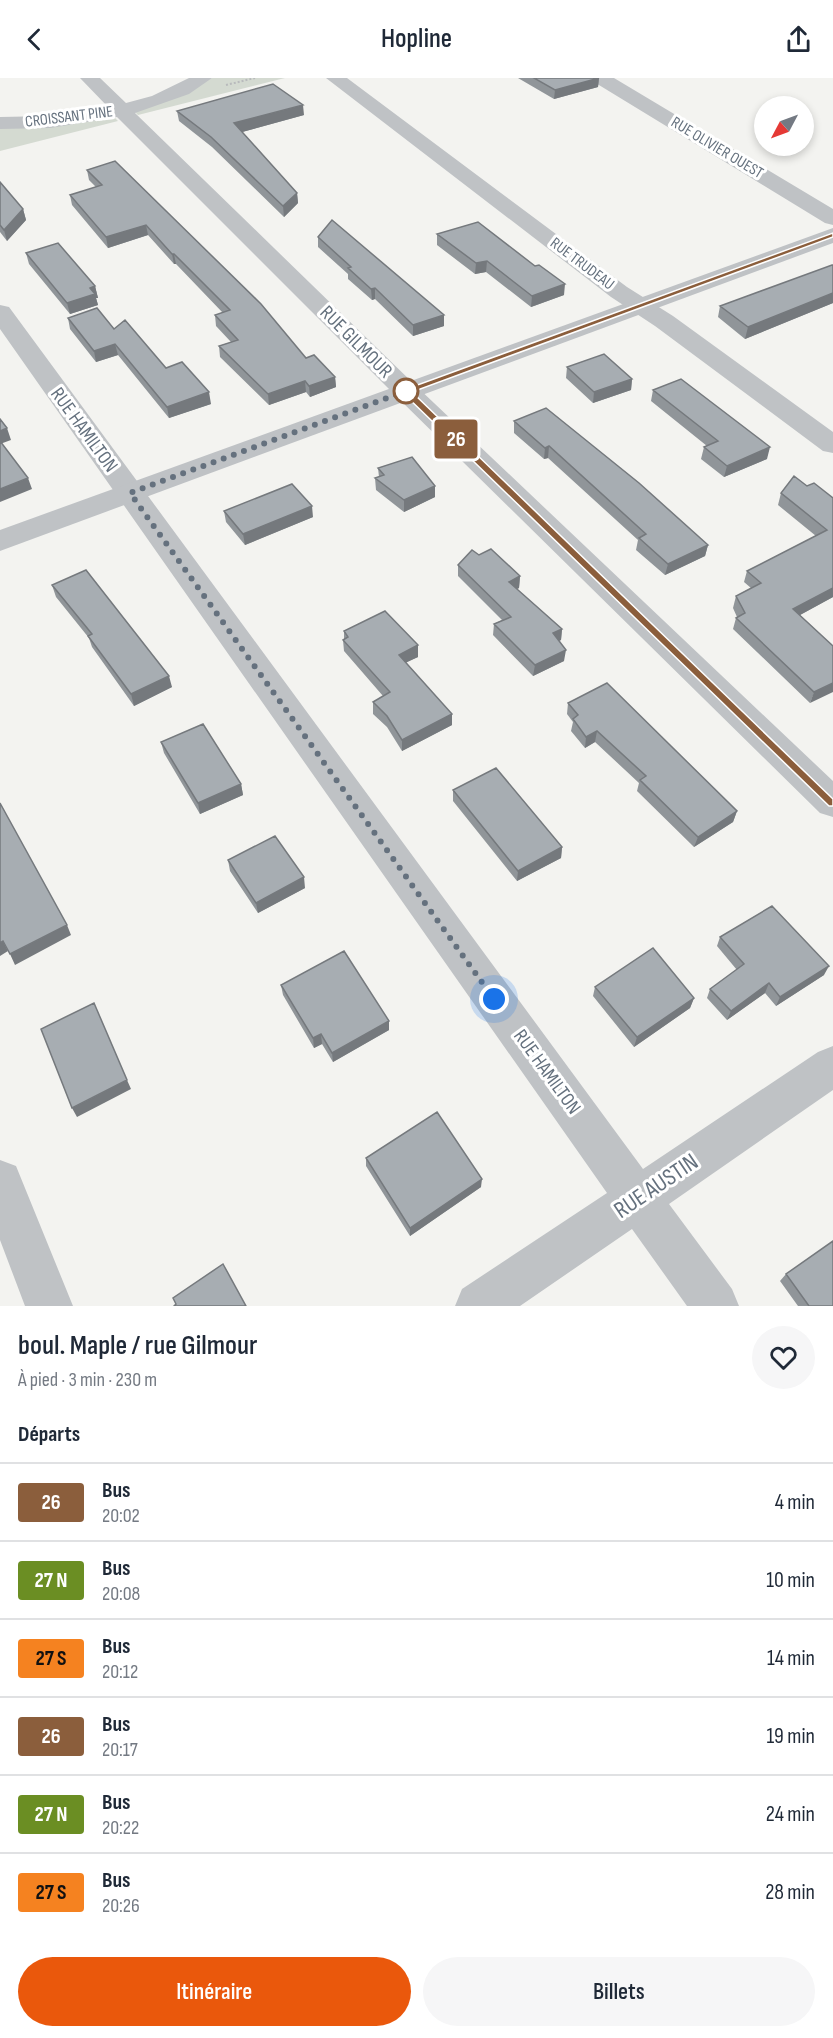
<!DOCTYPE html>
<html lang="fr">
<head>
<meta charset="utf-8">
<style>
	body { margin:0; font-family:"Sofia Sans Condensed",sans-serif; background:#f6f6f7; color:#1f2937; height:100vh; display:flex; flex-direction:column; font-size:22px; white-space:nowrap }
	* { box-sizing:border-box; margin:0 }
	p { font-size:20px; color:#747a83 }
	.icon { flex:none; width:33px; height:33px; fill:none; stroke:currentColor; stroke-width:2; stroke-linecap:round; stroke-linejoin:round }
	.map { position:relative; height:1228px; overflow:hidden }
	.drawer { display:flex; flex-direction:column; background:#fff; flex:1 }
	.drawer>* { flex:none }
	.badge { padding:0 12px; border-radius:4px; font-size:21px; line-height:39px }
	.needle { width:39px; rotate:229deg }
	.controls { position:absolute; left:754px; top:18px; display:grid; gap:12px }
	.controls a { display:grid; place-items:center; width:60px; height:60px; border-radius:50%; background:#fff; box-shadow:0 3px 9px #0003; font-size:30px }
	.you { position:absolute; width:30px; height:30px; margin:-15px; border:4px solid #fff; border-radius:50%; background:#1a73e8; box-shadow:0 0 0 9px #1a73e833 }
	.map>.badge { position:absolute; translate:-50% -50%; box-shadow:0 0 0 3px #fff }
	h2 { padding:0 18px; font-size:22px; line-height:54px }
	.round { display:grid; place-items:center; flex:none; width:63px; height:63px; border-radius:32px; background:#f6f6f7 }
	.head { display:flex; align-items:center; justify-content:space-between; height:102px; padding:0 18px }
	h1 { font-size:28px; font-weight:600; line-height:45px }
	.cta { display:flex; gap:12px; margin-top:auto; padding:12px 18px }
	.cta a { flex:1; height:69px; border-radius:36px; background:#ea580c; color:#fff; font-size:24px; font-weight:600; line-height:69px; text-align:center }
	.cta a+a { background:#f6f6f7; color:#1f2937 }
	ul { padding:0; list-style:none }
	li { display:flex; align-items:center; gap:18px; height:78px; padding:0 18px; border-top:2px solid #e0e1e3 }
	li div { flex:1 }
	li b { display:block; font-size:22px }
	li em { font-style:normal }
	li .badge { min-width:66px; font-weight:700; text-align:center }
	header { display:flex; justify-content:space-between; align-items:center; height:78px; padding:0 18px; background:#fff; font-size:27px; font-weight:600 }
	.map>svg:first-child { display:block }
	.green { fill:#d4dad1 }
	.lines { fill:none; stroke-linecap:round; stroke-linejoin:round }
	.path { stroke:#b8babc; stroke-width:2; stroke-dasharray:2 2; stroke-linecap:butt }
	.minor { fill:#bfc2c5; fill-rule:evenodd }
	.tertiary { fill:#bfc2c5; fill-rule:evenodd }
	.wall { fill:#909599 }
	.shaded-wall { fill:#75797d }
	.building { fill:#a7adb2; stroke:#75797d; stroke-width:1.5 }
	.line { fill:#8b5e3c; stroke:#fff; stroke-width:1.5 }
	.walk { stroke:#65717e; stroke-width:6; stroke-dasharray:0 10.8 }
	.stop-dot { fill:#fff; stroke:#8b5e3c; stroke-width:3 }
	.labels { text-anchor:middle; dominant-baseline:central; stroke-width:6; stroke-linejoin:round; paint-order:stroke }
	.far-street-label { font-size:16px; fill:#65717e; stroke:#fff }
	.street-label { font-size:20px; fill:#65717e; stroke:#fff }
	.near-street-label { font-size:24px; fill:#65717e; stroke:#fff }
</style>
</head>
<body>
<header><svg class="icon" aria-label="back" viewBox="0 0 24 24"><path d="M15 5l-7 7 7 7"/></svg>Hopline<svg class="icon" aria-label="share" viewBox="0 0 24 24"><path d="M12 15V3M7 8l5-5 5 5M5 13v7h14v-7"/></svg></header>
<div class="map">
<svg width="833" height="1228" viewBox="0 0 833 1228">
	<rect width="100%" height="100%" fill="#f3f3f0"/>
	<path class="green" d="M212,0H285L138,37L134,33Z
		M96,40H115L118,43L0,73V49Z"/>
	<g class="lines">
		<path class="path" d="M226,7L255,0"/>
		<path class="minor" d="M80,0H100L126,25L152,18L189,0H212L189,16L135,35L415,307L833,703V739L820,735L397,319L117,39L50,50L0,51V39L50,38L108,29Z
			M326,0H347L627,209L673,238L833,354V375L823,373L655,248L611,219Z
			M592,0H614L833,131V147L825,145L594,4Z
			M0,227L9,229L643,1091L818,974L833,968V1012L669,1126L732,1211L739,1228H687L632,1151L520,1228H455L462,1211L607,1115L0,251Z
			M0,1082L16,1088L73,1228H25L0,1162Z"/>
		<path class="tertiary" d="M833,150V165L0,473V452Z"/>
	</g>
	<path class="wall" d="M518,0H599L598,9L554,21Z
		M177,33L304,37L242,54L297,115L298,125L284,139L212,69L179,43Z
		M87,92L306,280L335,299L336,309L310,319L306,314L269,327L220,279L219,268L231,264L216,248L215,237L223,235L176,186H174L148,157L108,170L72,127L70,117L96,109L89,102Z
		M0,104L23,131L26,142L7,163L0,154Z
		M437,156L535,188L564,217L531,229L486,194L475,196L437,167Z
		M318,159L444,248L413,258L375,221L372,222L348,201V196L318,169Z
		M26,175L95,208L98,220H96L98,227L70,236L29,186Z
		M833,187V225L745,261L718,239L720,228Z
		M68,240L114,251L166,290L211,326L169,340L118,277L96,284L70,251Z
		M567,289L632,301L631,312L593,325L566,300Z
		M653,312L767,381L724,399L701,381L704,369L707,368L651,323Z
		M514,343L708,467L705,478L665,497L636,472L638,462L548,380L544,381L514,355Z
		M378,390L435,419L404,434L376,412L375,400L379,399Z
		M807,408L833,420V519L800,537L833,568L810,625L733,551L736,540L737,539L733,530L736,518L751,510L744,504L747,493L816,458L778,427L781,415Z
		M224,433L313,439L245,467L226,444Z
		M479,477L520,498L519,510L517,511L562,551L561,562L559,563L564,583L533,598L493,557L494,546L502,542L458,498V487Z
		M52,507L172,609L134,628L92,569L89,560L56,519Z
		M344,553L418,567V579L406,584L452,647L402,673L387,649L373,636V624L383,618L344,573L343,562L344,561Z
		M568,625L737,733L733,744L694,769L637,713L639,705L595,664L585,670L571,653L573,644L567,636Z
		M161,664L241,706L243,717L200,736L164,675Z
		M453,712L562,769L561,780L517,803L453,723Z
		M228,782L305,810L258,835L230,793Z
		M720,859L824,897L776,928L765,915L727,942L707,920L710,911L737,892L717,868Z
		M281,907L389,943V952L333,984L322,966L314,970L283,917Z
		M595,909L694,920L690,930L634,969L593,918Z
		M366,1080L481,1109L410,1158L366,1088Z
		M786,1196L833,1228H798L780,1203Z"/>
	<path class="shaded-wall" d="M599,0L598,9L554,21L555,12Z
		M303,27L304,37L235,56L234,45Z
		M297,115L298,125L284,139L283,128Z
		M23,131L26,142L7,163L4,152Z
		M146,147L148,157L108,170L106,159Z
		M172,176H174L176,186H174Z
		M487,183L486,194L475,196L476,185Z
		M565,206L564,217L531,229L532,218Z
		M95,208L98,220H96L98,227L70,236L67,225L90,210Z
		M375,210V221L372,222L371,211Z
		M833,215V225L745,261L748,249Z
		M444,237V248L413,258V247Z
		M115,266L118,277L96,284L94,273Z
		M335,299L336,309L310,319L309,308Z
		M632,301L631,312L593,325L594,314Z
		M305,303L306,314L269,327L268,316Z
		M209,314L211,326L169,340L167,329Z
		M7,350L11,362L0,366V353Z
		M549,368L548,380L544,381L545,370Z
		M770,369L767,381L724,399L727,388Z
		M28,400L32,411L0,424V411Z
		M435,408V419L404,434V422Z
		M312,428L313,439L245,467L243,456Z
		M708,467L705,478L665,497L668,486Z
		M520,498L519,510L508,515L509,504Z
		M833,510V519L789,543L793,531Z
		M562,551L561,562L551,566L553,555Z
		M418,567V579L399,588V577Z
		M566,572L564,583L533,598L535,587Z
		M169,598L172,609L134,628L131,616Z
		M833,605V614L810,625L814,614Z
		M452,636V647L402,673V662Z
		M597,653L595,664L585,670L586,659Z
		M241,706L243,717L200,736L198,725Z
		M737,733L733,744L694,769L698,759Z
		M562,769L561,780L517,803L518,793Z
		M304,799L305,810L258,835L256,825Z
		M67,847L71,857L15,887L10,876Z
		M3,863L8,873L0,878V865Z
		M829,888L824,897L776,928L780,919Z
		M769,905L765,915L727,942L731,933Z
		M694,920L690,930L634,969L637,959Z
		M389,943V952L333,984L332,975Z
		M321,956L322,966L314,970L313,960Z
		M127,1002L131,1011L77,1039L72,1030Z
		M482,1101L481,1109L410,1158V1150Z"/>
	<path class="building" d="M534,0H599L555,12Z
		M273,6L303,27L234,45L297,115L283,128L211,59L177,33Z
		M115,83L261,226L306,280L314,277L335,299L309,308L305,303L268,316L219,268L238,262L215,237L230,232L174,176H172L146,147L106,159L70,117L102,107L87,92Z
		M0,104L23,131L4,152L0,147Z
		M332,142L444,237L413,247L375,210L371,211L348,190L351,189L318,159Z
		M478,144L535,188L539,187L565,206L532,218L487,183L476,185L437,156Z
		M58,165L95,208L90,210L95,216L67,225L26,175Z
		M832,187H833V215L748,249L720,228Z
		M97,230L114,251L125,242L166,290L182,284L209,314L167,329L115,266L94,273L68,240Z
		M604,276L632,301L594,314L567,289Z
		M681,301L770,369L727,388L704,369L718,363L653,312Z
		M546,330L639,405L708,467L668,486L639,460L646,456L549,368L545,370L514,343Z
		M0,341L7,350L0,353Z
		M0,363L28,400L0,411Z
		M412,379L435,408L404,422L375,400L384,397L378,390Z
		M794,398L807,408L814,405L833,420V510L793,531L833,568V605L814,614L736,540L745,535L736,518L761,505L747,493L827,452L781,415Z
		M292,406L312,428L243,456L224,433Z
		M491,471L520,498L509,504L562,551L553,555L566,572L535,587L494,546L511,539L458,487L472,472L479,477Z
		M86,492L169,598L131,616L88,558L92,556L52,507Z
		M385,533L418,567L399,577L452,636L402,662L387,638L373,624L390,614L343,562L348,559L344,553Z
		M607,605L737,733L698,759L640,702L646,698L597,653L586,659L573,641L578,637L568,625Z
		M203,646L241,706L198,725L161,664Z
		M496,690L562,769L518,793L453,712Z
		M0,725L67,847L10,876L3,863L0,865Z
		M275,758L304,799L256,825L228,782Z
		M772,828L829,888L780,919L769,905L731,933L710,911L744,886L720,859Z
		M653,870L694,920L637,959L595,909Z
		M344,873L389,943L332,975L321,956L313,960L281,907Z
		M94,925L127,1002L72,1030L41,951Z
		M437,1034L482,1101L410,1150L366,1080Z
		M833,1163V1228H809L786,1196Z
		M223,1186L246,1228H174L176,1226L173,1220Z"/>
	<path class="line" d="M833,155V159L412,314L833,721V728H829L401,313Z"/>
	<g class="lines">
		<path class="walk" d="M406,313L130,415L494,921"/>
	</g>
	<circle class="stop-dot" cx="406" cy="313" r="12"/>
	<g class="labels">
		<g class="far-street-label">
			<text transform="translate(69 39) rotate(-7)">CROISSANT PINE</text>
			<text transform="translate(717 70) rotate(31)">RUE OLIVIER OUEST</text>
			<text transform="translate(582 186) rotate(37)">RUE TRUDEAU</text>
		</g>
		<g class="street-label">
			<text transform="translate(356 264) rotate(45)">RUE GILMOUR</text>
			<text transform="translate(84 352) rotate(54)">RUE HAMILTON</text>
			<text transform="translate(547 994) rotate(54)">RUE HAMILTON</text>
		</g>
		<g class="near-street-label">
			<text transform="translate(656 1108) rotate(-34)">RUE AUSTIN</text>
		</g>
	</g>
</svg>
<div class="controls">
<a><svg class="needle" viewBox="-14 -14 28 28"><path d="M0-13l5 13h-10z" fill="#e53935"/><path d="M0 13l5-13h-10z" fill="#747a83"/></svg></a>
</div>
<div class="you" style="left:494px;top:921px"></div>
<b class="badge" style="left:456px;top:361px;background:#8b5e3c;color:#fff">26</b>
</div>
<section class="drawer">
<div class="head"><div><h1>boul. Maple / rue Gilmour</h1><p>À pied · 3 min · 230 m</p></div><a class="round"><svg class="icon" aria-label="heart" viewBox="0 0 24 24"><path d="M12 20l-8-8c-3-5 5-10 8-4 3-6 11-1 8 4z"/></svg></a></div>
<h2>Départs</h2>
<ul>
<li><span class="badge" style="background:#8b5e3c;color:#fff">26</span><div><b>Bus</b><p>20:02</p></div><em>4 min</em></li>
<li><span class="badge" style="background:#6b8e23;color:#fff">27 N</span><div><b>Bus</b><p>20:08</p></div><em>10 min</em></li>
<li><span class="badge" style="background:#f58220;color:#111">27 S</span><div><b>Bus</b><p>20:12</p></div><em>14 min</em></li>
<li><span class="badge" style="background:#8b5e3c;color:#fff">26</span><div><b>Bus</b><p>20:17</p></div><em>19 min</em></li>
<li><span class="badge" style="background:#6b8e23;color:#fff">27 N</span><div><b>Bus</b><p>20:22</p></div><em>24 min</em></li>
<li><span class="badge" style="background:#f58220;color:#111">27 S</span><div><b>Bus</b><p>20:26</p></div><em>28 min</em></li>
</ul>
<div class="cta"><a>Itinéraire</a><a>Billets</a></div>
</section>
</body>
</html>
